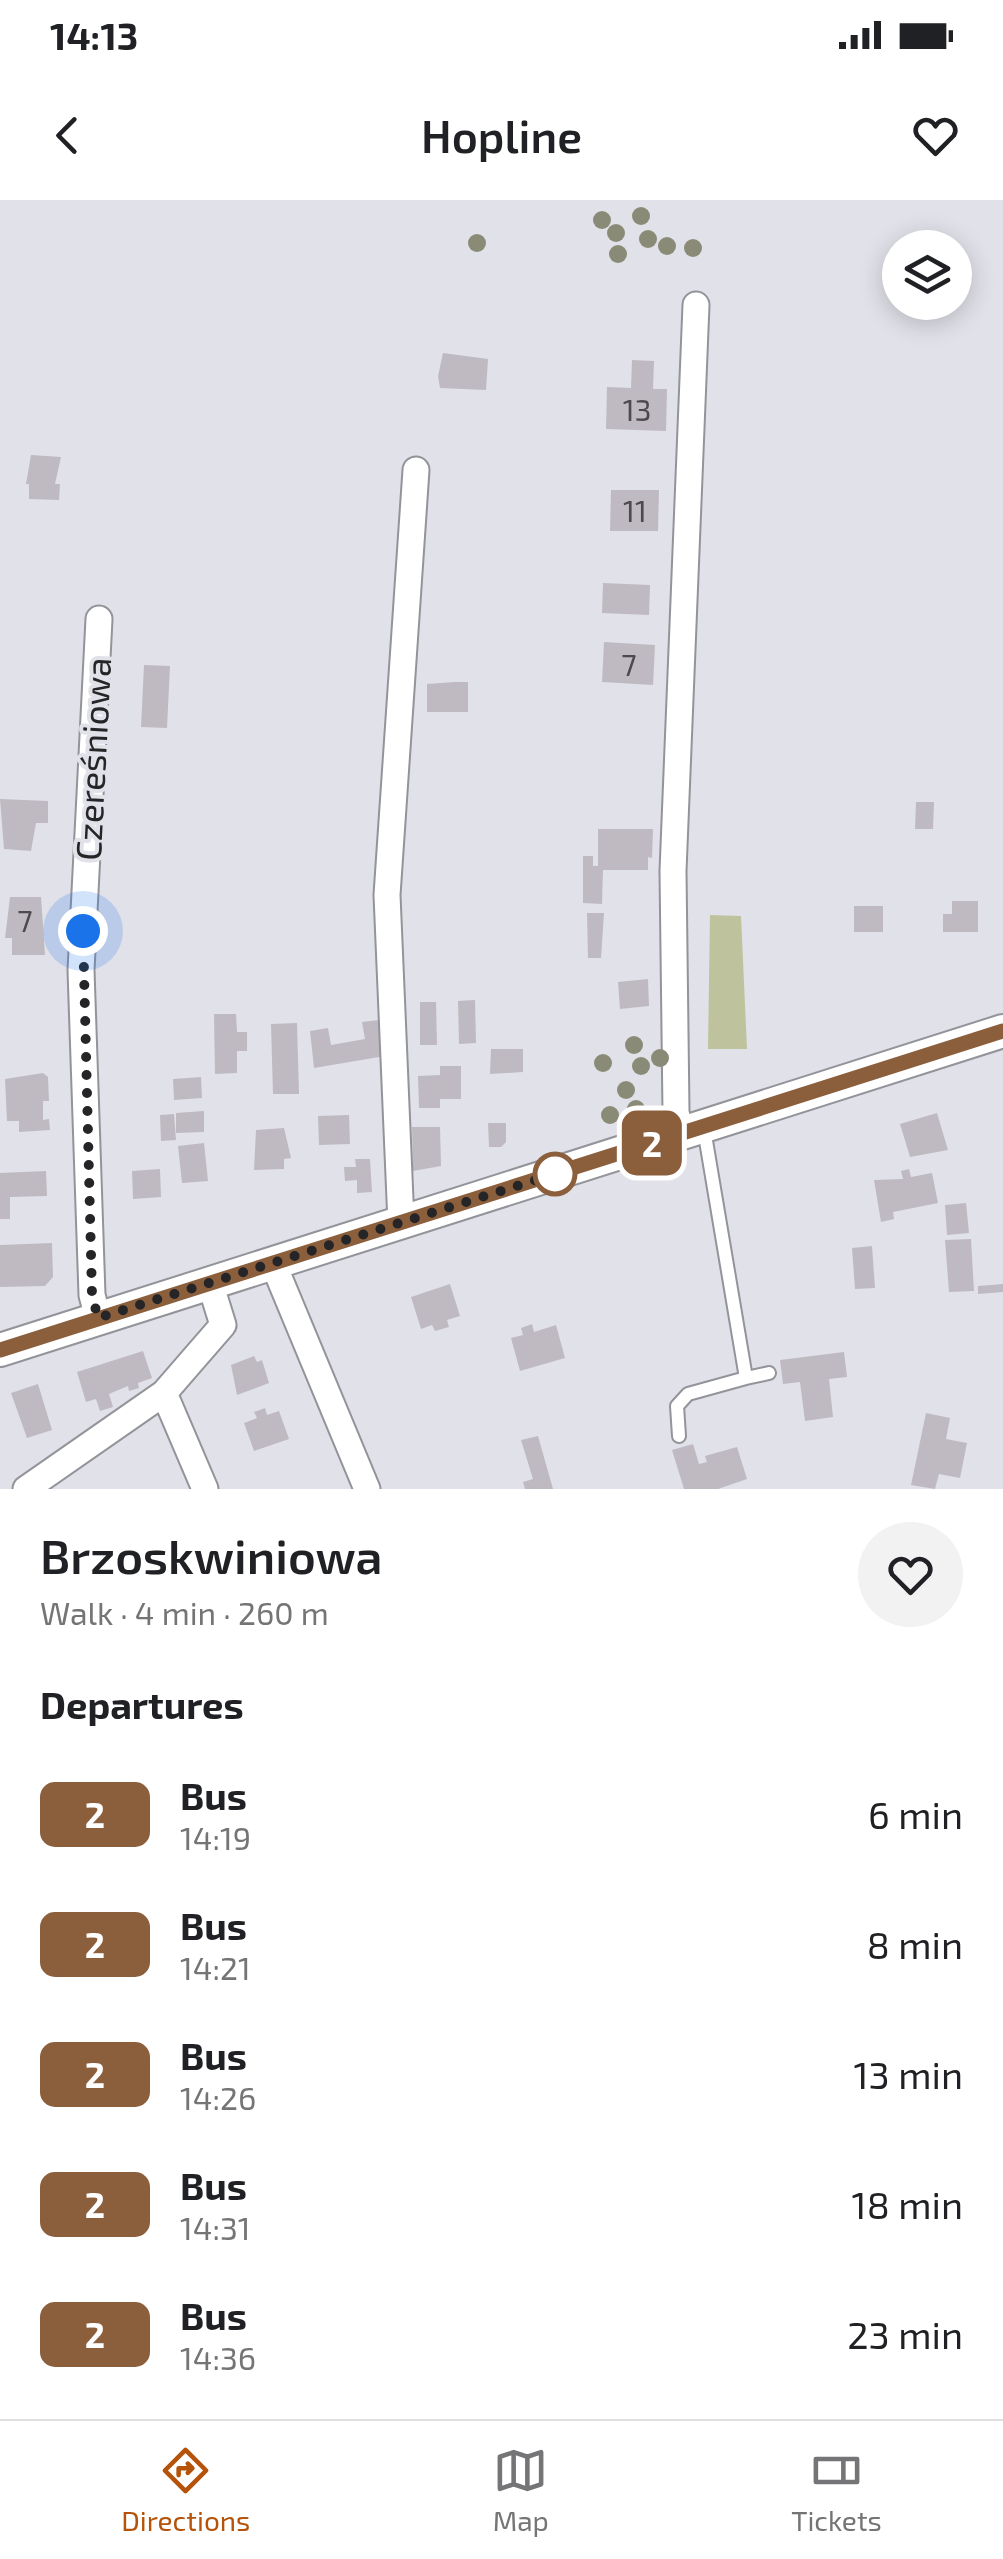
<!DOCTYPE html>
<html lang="en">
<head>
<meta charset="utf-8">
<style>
	body { margin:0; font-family:"Exo 2",sans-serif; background:#f2f2f2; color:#202124; height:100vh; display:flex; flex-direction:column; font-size:38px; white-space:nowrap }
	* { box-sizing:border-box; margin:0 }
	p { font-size:32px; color:#757577 }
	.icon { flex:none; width:55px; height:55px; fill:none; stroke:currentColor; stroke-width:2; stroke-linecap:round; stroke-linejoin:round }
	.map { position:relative; height:1289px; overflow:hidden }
	.panel { display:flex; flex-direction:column; background:#fff; flex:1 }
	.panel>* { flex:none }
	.badge { padding:0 20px; border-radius:15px; font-size:35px; line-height:65px }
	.buttons { position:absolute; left:882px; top:30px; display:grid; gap:20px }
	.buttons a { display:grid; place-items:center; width:90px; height:90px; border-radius:50%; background:#fff; box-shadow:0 5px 25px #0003; font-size:50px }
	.you { position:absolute; width:50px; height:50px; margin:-25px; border:8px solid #fff; border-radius:50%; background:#1a73e8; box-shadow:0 0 0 15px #1a73e833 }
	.map>.badge { position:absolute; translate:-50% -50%; box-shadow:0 0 0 5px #fff }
	h2 { padding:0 40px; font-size:38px; line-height:90px }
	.round { display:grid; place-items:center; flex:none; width:105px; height:105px; border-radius:52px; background:#f2f2f2 }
	.headline { display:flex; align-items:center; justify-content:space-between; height:170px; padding:0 40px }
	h1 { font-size:48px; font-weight:600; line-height:75px }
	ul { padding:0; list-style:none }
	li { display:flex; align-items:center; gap:30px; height:130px; padding:0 40px }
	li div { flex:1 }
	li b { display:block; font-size:38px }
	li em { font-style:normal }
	li .badge { min-width:110px; font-weight:700; text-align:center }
	.status { display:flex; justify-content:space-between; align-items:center; height:70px; padding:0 50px; background:#fff; direction:ltr }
	.status svg { height:28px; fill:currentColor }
	header { display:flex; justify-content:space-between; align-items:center; height:130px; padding:0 40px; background:#fff; font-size:45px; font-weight:600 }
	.tab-bar { display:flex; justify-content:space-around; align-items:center; height:140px; border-top:2px solid #e0e0e0; background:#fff; font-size:28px; color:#757577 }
	.tab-bar a { display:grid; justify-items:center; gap:5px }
	.tab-bar .current { color:#b45309 }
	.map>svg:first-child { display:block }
	.green { fill:#bfc39d }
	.building { fill:#bfbac1 }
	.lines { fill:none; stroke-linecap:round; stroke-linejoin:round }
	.service-casing { stroke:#93939a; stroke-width:16 }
	.minor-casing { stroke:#93939a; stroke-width:29 }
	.tertiary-casing { stroke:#93939a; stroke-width:36 }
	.service { stroke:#fff; stroke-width:12 }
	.minor { stroke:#fff; stroke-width:25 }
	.tertiary { stroke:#fff; stroke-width:32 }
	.tree { fill:#8a8b76 }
	.line-casing { stroke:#fff; stroke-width:22 }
	.line { stroke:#8b5e3c; stroke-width:15 }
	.walk { stroke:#252528; stroke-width:10; stroke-dasharray:0 18 }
	.stop-dot { fill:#fff; stroke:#8b5e3c; stroke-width:5 }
	.labels { text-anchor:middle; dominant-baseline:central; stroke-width:8; stroke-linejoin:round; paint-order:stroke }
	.number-label { font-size:30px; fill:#4c4a4e }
	.street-label { font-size:35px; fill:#252528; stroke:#e1e1e9 }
</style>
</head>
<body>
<div class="status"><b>14:13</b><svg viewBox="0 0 49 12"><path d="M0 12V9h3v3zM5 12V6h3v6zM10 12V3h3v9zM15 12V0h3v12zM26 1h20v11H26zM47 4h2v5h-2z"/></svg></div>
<header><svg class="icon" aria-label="back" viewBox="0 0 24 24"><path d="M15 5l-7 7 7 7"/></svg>Hopline<svg class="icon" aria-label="heart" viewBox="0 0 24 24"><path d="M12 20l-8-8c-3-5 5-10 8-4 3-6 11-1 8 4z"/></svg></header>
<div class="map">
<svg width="1003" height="1289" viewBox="0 0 1003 1289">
	<rect width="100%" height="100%" fill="#e1e1e9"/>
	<path class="green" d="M710,715L741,716L747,849H708Z"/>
	<path class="building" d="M443,153L488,159L486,190L440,188L438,176Z
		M632,160L654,161L653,189H667L666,231L606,229L607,187L631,188Z
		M31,255L61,257L55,284H60L59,300L29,299V284H26Z
		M611,290H659L658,331H610Z
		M603,383L650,385L649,415L602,413Z
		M604,442L655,445L653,485L602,482Z
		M144,465L170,466L167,528L141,527Z
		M455,482H468V512H427V484Z
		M0,599L48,601V623H36L31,651L4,649Z
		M916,602H934L933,629H915Z
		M598,629H653L652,658L648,657V670H603L602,704L583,703V656H593V666H598Z
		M10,697H41L45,755H12V738H5Z
		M952,701H978V732H943V714H952Z
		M854,706H883V732H854Z
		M587,713H604L601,758H588Z
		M648,779L649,806L620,809L618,782Z
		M475,800L476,843L459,844L458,801Z
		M420,802H436L437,845H420Z
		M214,814H236L237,832H247V851H237V873L215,874Z
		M379,820L385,856L314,868L310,831L328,828L331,845L365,839L362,822Z
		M297,823L299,894H273L271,824Z
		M491,849H523V872L490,874Z
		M440,866H461V899H440V908H419L418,876L440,875Z
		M43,873L48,877L49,901H43V920L49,919L50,930L19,932V921H7L5,879Z
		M201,877L202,898L174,900L173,879Z
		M204,911V932L176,933V913Z
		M937,913L948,950L910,957L900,924Z
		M174,914L176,940L161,941L160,915Z
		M349,915L350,944L319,945L318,916Z
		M488,923H506V942L501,947H489Z
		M412,927H440L441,966L413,971Z
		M284,928L291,958L284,959V969L254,970L256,930Z
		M204,943L208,981L182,983L178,946Z
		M355,959H370L372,992L357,993V980L345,981L344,967H356Z
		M160,969L161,997L133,999L132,971Z
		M909,969L911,977L932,973L938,1003L893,1012L894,1019L881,1022L874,980L903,979L901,971Z
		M46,971L47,996L10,997V1019H0V973Z
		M966,1003L969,1033L947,1035L945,1005Z
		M971,1039L974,1091L949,1092L945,1040Z
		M52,1043L53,1077L45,1086L0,1087V1045Z
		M872,1046L875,1088L855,1089L852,1048Z
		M450,1084L460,1116L447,1120L449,1127L435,1131L432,1125L421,1129L411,1097Z
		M1003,1084V1092L978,1094V1086Z
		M532,1124L534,1132L556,1125L565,1158L520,1171L511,1138L523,1135L521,1128Z
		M143,1151L152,1178L138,1183L139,1188L129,1191L128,1186L109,1194L113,1207L100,1211L96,1199L86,1202L77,1172Z
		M844,1152L847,1177L829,1179L833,1217L805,1221L800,1182L783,1184L780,1160Z
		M254,1156L257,1162L262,1160L269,1183L237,1195L231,1165Z
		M38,1184L52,1230L27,1238L11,1193Z
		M265,1208L267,1215L279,1211L289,1239L254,1251L244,1223L257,1218L254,1212Z
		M926,1213L950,1218L946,1239L967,1243L960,1278L939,1274L935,1289L911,1285Z
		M538,1236L553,1289H525L523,1282L533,1279L521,1240Z
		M693,1244L699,1264L707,1262L705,1256L737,1247L747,1279L718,1289H684L672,1250Z"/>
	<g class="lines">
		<g class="service-casing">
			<path id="service" d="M746,1178L769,1173
				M679,1236L677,1206L688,1194L746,1178L704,929"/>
		</g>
		<g class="minor-casing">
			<path id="minor" d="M681,934L676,912L673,671L696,105
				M401,1023L387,695L416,270
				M273,1063L367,1289
				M98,1118L92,1095L81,770L99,419
				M164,1193L205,1289
				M26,1289L164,1193L223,1125L210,1083"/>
		</g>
		<g class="tertiary-casing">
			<path id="tertiary" d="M0,1150L1003,831"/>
		</g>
		<use href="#service" class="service"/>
		<use href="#minor" class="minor"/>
		<use href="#tertiary" class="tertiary"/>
	</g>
	<g class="tree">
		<circle cx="641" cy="16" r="9"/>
		<circle cx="602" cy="20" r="9"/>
		<circle cx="616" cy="33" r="9"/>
		<circle cx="648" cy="39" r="9"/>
		<circle cx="477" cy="43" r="9"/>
		<circle cx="667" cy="46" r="9"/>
		<circle cx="693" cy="48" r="9"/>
		<circle cx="618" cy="54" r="9"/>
		<circle cx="634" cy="845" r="9"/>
		<circle cx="660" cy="858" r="9"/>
		<circle cx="603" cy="863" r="9"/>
		<circle cx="641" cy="866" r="9"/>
		<circle cx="626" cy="890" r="9"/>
		<circle cx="636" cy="909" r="9"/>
		<circle cx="610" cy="915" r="9"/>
	</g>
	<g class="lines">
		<g class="line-casing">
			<path id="line" d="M0,1150L1003,831"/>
		</g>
		<use href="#line" class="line"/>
		<path class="walk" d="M83,731L92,1095L98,1118L555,974"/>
	</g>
	<circle class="stop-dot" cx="555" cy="974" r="20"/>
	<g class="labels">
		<g class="number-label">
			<text x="637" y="209">13</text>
			<text x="635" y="310">11</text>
			<text x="629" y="464">7</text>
			<text x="25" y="720">7</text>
		</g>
		<g class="street-label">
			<text transform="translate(92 559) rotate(-87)">Czereśniowa</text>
		</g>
	</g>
</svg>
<div class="buttons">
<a><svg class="icon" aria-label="layers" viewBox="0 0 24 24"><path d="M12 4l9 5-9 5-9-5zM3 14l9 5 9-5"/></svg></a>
</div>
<div class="you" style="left:83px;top:731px"></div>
<b class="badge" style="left:652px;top:943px;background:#8b5e3c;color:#fff">2</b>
</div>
<section class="panel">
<div class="headline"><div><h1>Brzoskwiniowa</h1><p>Walk · 4 min · 260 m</p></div><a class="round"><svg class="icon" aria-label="heart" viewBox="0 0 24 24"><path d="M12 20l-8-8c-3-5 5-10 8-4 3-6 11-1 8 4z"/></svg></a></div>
<h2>Departures</h2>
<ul>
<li><span class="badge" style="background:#8b5e3c;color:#fff">2</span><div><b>Bus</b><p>14:19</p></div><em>6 min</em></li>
<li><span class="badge" style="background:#8b5e3c;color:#fff">2</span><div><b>Bus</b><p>14:21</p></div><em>8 min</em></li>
<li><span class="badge" style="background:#8b5e3c;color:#fff">2</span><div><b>Bus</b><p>14:26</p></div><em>13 min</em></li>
<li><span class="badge" style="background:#8b5e3c;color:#fff">2</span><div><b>Bus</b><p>14:31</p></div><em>18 min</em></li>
<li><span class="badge" style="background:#8b5e3c;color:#fff">2</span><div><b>Bus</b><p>14:36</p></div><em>23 min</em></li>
</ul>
</section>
<nav class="tab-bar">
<a class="current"><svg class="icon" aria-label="directions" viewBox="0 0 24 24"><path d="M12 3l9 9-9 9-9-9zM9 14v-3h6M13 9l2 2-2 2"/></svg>Directions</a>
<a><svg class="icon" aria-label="map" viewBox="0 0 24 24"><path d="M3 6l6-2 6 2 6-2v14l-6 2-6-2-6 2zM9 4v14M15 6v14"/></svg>Map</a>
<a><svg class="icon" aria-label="tickets" viewBox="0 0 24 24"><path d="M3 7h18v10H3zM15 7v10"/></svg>Tickets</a>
</nav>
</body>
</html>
